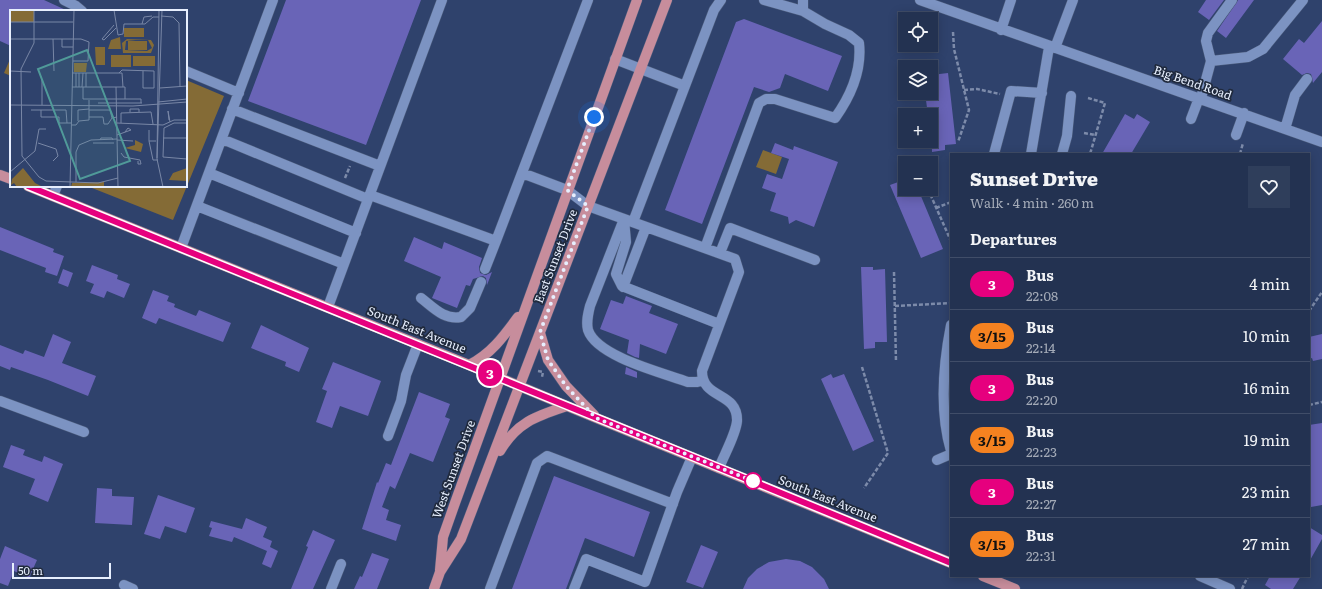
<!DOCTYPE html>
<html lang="en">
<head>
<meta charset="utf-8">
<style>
	body { margin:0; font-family:Literata,serif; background:#2f3e5b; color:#f1f3f6; height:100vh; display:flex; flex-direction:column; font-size:15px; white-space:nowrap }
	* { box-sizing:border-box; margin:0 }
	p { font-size:13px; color:#a3aab7 }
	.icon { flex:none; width:22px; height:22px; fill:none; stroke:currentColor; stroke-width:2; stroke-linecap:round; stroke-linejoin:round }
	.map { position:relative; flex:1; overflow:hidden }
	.sheet { position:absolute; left:950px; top:153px; width:360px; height:424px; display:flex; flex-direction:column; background:#233251; border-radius:0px; box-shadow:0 2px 10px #0003,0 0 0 1px #404d68 }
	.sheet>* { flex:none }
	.badge { padding:0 8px; border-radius:13px; font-size:14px; line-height:26px }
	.buttons { position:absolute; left:898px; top:12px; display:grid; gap:8px }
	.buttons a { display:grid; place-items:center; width:40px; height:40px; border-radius:0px; background:#233251; box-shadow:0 2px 10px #0003,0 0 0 1px #404d68; font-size:20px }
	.scale { position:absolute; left:12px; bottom:10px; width:99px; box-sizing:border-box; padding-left:4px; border:2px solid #e7effe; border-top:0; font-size:11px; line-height:14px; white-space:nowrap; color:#e7effe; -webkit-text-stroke:3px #202a3d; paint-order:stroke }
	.you { position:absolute; width:20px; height:20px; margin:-10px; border:3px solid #fff; border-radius:50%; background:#1a73e8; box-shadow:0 0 0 6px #1a73e833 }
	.map>.badge { position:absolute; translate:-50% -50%; box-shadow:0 0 0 2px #fff }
	h2 { padding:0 20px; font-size:15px; line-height:36px }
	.round { display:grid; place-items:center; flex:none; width:42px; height:42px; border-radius:0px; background:#2f3e5b }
	.summary { display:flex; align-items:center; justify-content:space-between; height:68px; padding:0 20px }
	h1 { font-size:19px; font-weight:800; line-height:30px }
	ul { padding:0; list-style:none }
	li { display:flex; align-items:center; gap:12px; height:52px; padding:0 20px; border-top:1px solid #404d68 }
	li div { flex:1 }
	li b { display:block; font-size:15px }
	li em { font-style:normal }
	li .badge { min-width:44px; font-weight:700; text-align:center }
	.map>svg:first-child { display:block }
	.green { fill:#846b36 }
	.building { fill:#6964b7 }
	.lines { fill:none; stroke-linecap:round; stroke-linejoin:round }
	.minor-casing { stroke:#4c5c7c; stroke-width:11 }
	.major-casing { stroke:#4c5c7c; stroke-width:11 }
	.path { stroke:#7d8baa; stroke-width:2.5; stroke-dasharray:4 2; stroke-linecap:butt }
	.minor { stroke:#7c93c2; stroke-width:10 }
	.major { stroke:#c78d9c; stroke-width:10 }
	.line-casing { stroke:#fff; stroke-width:9 }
	.line { stroke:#e6007e; stroke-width:6 }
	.walk { stroke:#e7effe; stroke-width:4; stroke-dasharray:0 7.2 }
	.stop-dot { fill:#fff; stroke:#e6007e; stroke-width:2 }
	.labels { text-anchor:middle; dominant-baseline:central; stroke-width:3.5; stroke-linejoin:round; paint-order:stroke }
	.street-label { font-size:12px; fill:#e7effe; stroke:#202a3d }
	.inset-road { fill:none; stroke:#7987a6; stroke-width:1 }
	.view { fill:#509a99; fill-opacity:0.15; stroke:#509a99; stroke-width:2 }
	.inset-edge { fill:none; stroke:#e7effe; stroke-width:2 }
</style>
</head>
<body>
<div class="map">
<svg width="1322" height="589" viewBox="0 0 1322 589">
	<rect width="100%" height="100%" fill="#2f426c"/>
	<path class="green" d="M11,57V76L4,73Z
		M186,80L224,96L173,220L87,186H186Z
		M763,150L782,157L776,174L756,167Z"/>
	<path class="building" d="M0,0H44L68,11H11V46L0,41Z
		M286,0H421L366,145L248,101Z
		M1206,0H1224L1209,20L1198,12Z
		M1238,0H1254L1226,38L1217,31Z
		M744,19L842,56L828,91L785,74L780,88L769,92L754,87L702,224L665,210L736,22Z
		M1322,21V72L1313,83L1311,74L1307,73L1302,75L1283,59L1299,39L1304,43Z
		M948,73L956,144L945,145V150L932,152L931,115H928L925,93H931V75Z
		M1125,114L1134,119L1137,114L1150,122L1131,154H1102Z
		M775,143L793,150L794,146L838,162L814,227L796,220L789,224L788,217L770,211L776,193L762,188L767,174L782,179L789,159L771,153Z
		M901,181L902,184L905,183V189H918L943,249L921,258L890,185Z
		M0,227L54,249L53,252L64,256L57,276L45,272L46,268L0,250Z
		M414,237L442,249L444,242L482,258L479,267L480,273L486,275L492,272L487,285L486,278L483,276L473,279L470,286L466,285L457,308L432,298L441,277L404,261Z
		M92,265L118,275L117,279L130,284L124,298L107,291L104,298L90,293L94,284L86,281Z
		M861,267H873V270L885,269L887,342H875V348L864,349Z
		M63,269L73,273L68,287L58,283Z
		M153,290L169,296L167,301L175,304L174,307L196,316L199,310L231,323L223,342L159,318L156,324L142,318Z
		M626,296L652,306L649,313L678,324L666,354L640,344L639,358L635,357L627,353L629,340L600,329L611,300L623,304Z
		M261,325L309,348L299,372L285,366L286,362L251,348Z
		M53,334L71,342L62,363L96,376L88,396L48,380L11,367L10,370L0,366V345L23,354L25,350L44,357Z
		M1322,334V359L1313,361L1312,358L1309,359V337Z
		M333,362L381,381L368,416L340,406L332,428L316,422L327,391L322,389Z
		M626,367L637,372V378L625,374Z
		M831,374L833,378L844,374L874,441L853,451L821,379Z
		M419,392L450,404L445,417L450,419L433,462L410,453L395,489L390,486L382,507L389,510L386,520L401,525L396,541L362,529L377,482L378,483L386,463L391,465Z
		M1322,423V505L1311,507L1309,497V425Z
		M11,445L25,450L23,455L42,462L44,456L63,464L48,502L29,494L35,479L3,467Z
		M554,476L650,512L634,557L585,538L566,589H512Z
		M97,488L112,489V496L134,497L132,525L95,523Z
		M158,495L195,508L186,533L165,526L160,539L144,534Z
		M246,518L267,527L263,537L272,541L270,547L278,551L271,568L262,564L267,551L234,537L232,542L209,536L212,528L209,527L211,521L242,529Z
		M1309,527L1322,535V539L1309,562Z
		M313,530L335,540L313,589H291L308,547L306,546Z
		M701,545L718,552L703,588L686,582Z
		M5,546L37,560L29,578L14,571L8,586L0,583V559Z
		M372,553L389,559L377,589H354L360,576L362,577Z
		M786,559L800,561L812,567L824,579L829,589H743L748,578L757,569L769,562Z
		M1270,576H1301L1293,589H1271L1265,585Z"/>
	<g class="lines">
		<g class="minor-casing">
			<path id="minor" d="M64,0L76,6L82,11
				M764,0L803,11
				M920,0L1322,142
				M1001,30L1011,0
				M1055,48L1073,0
				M615,59L685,86
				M1211,61L1248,57L1263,49L1303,0
				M186,71L239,93
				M1201,98L1211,61L1206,41L1208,33L1232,0
				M232,109L380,166
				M1191,119L1199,98
				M1285,129L1295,95L1307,79
				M1236,135L1244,113
				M222,139L368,199
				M994,154L1011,91L1042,93
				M1031,154L1049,47
				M1062,154L1067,136L1071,96
				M209,173L356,233
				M522,173L567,190L588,206L735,259L739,272L702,371C702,400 738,391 737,421C736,434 724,455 719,468
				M370,195L496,241L588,0
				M53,196L57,186
				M197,206L344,264
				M624,219L590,306C588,314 586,322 588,330C597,357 664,373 688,382H697L703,380
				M624,219L626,242L616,274L622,286L719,324
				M633,222L714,10L721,0
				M181,248L273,0
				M705,248L759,103L766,99H775L835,118C850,97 862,70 859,43L849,35L825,24L803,11V0
				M720,253L730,228L815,260
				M485,269L496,241
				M623,287L646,227
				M421,298C434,308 444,320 461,317L470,308L481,282
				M328,307L442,0
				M951,325C943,366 939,410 951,451
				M0,401L84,432
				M388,436L401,401L406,375L418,344
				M937,460L951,454
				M1200,576L1230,589
				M124,585L133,589
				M331,589L341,564
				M490,589L537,463L547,456L673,504
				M574,589L586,559L645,582L677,492L692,457"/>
		</g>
		<g class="major-casing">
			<path id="major" d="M0,175L11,179
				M28,186L469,365L567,406L951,563
				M540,333L548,360L566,386L594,415
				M469,365C491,354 504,336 518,317
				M500,451C517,422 537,416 567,406
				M440,570L443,537L455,503L637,0
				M983,576L1015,589
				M434,589L440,572L461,539L667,0"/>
		</g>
		<path class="path" d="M953,32L954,49L969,110L958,142
			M964,90L977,89L1000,94
			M1088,98L1105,103L1090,154
			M1084,133L1095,135
			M1240,154L1243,143
			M345,178L350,166
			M928,189L950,239
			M936,208L951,202
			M894,272L896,362
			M895,306L951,303
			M1309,311L1322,292
			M862,367L888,453L864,488
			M538,371L543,372L542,377
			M1309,405L1322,402
			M1242,589L1248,576"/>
		<use href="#minor" class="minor"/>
		<use href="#major" class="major"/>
	</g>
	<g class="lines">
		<g class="line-casing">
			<path id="line" d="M28,186C336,312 644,436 951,563"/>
		</g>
		<use href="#line" class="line"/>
		<path class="walk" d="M594,117L567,190L588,206L540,332L548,360L566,386L596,418L753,481"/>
	</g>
	<circle class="stop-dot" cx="753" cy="481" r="8"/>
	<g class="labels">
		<g class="street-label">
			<text transform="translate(1193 82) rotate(19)">Big Bend Road</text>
			<text transform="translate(555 256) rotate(-69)">East Sunset Drive</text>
			<text transform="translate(417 329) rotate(22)">South East Avenue</text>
			<text transform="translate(453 469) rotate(-70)">West Sunset Drive</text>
			<text transform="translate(828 498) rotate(22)">South East Avenue</text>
		</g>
	</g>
	<g transform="translate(10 10)">
		<rect width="177" height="177" fill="#2f426c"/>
		<path d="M0,0H24V12H0ZM114,18H134V27H114ZM110,27L111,39H98L101,30ZM117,29L141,30L144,35L141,43H113L112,33ZM126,30H138L142,38L137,41L115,40L116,31ZM118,31H137V40H118ZM85,37H95V55H86ZM101,45H121V57H101ZM123,46H145V56H123ZM64,53H77L76,62H64ZM125,130L133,134L131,142L115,138L125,135ZM13,158L25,173L33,177H7L4,173L1,175L2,169ZM177,158V171L159,170L163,163ZM94,172V177H61L62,173Z" fill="#846b36" fill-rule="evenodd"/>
		<path class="inset-road" d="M24,0V33L11,59L12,146L29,167L36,171L88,173L108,168M104,0L108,25L113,24L114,14H135L143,7H149M152,0L147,149L153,177M151,6L163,7L169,13L170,77M0,12H63M132,14L134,7L142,6M104,15L92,29L94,30L106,18M0,29H71L79,32L78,51H63M43,29L44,61M52,29V37H63M0,61L21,62M62,63H112L113,77M76,63V77M109,63L112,60L144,61V78H133V61M62,77H115V89M66,77V63M69,77V63M72,77L73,63M73,77V89H131V93M106,77L108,177M150,78L177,76M148,92L177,89M88,93H132M0,95L123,96L177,92M32,95V69M21,100H56L57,113M31,100V107H49V113H61M79,100H100L102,108M120,102V99H129V102M79,107H93L94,114H98L102,108L107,107M159,110L158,101L160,112M68,111V100L79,99M107,113L153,115L164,110H177M111,113V103L141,102L143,114M177,113H164L154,118L153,147L177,149M61,115H66L69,111L79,110V90M139,120V131H146M107,125L121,120L118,118L115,122M153,128H177M90,130L91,128H102L103,130M107,130L123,131M139,131L143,150H148M28,133L46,139L48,146L43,151M83,133H104M111,143L114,147L130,150L131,154H128V151M147,148L149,0M0,162L25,141L29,119H36M66,172V142L69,135L81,130L107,129M60,177L64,0"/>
		<path class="view" d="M77,40L120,151L70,169L28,59Z"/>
		<rect width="177" height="177" class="inset-edge"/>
	</g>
</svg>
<div class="buttons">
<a><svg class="icon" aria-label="locate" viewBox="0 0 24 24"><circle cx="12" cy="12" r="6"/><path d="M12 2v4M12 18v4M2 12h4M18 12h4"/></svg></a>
<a><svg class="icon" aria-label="layers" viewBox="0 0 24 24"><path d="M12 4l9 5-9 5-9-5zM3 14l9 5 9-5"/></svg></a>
<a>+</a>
<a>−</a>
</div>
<div class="scale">50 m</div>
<div class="you" style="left:594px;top:117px"></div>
<b class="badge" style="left:490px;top:373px;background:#e6007e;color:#fff">3</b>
<section class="sheet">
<div class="summary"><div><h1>Sunset Drive</h1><p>Walk · 4 min · 260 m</p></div><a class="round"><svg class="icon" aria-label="heart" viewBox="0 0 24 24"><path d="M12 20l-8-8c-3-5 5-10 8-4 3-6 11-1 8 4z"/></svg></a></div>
<h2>Departures</h2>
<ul>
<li><span class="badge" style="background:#e6007e;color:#fff">3</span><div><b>Bus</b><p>22:08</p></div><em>4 min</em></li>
<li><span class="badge" style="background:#f58220;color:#111">3/15</span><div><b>Bus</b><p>22:14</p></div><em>10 min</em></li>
<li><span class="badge" style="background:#e6007e;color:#fff">3</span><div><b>Bus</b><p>22:20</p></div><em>16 min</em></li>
<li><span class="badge" style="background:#f58220;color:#111">3/15</span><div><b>Bus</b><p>22:23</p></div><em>19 min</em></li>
<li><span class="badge" style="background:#e6007e;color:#fff">3</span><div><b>Bus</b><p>22:27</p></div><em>23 min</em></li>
<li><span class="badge" style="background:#f58220;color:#111">3/15</span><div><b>Bus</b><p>22:31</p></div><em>27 min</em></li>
</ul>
</section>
</div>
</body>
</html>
